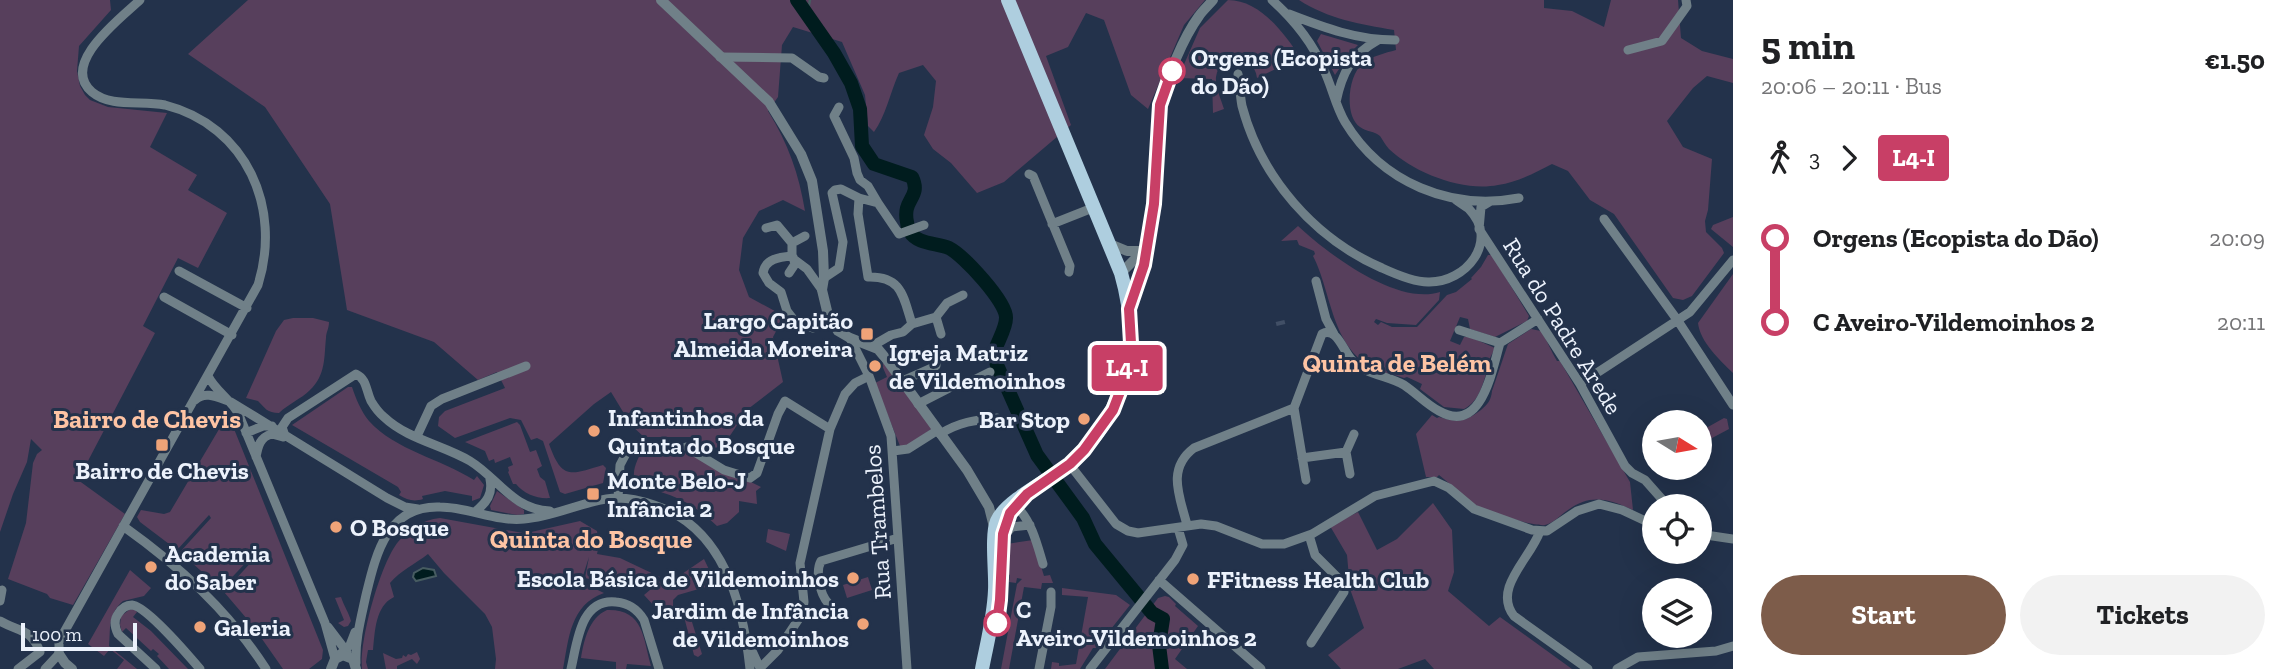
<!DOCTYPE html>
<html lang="en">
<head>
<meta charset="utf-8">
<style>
	body { margin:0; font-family:"Zilla Slab",serif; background:#f2f2f2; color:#202124; height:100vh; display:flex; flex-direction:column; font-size:26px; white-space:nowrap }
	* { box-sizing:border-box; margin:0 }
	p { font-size:23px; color:#757577 }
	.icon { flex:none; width:38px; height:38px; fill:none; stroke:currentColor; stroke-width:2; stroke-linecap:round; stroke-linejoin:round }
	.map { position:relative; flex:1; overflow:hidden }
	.panel { display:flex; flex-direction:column; background:#fff; width:560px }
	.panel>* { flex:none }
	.badge { padding:0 14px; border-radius:5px; font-size:24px; line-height:46px }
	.needle { width:46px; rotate:101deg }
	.controls { position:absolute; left:1642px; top:410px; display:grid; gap:14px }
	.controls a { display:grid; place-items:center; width:70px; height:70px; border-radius:50%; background:#fff; box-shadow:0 7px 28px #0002; font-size:35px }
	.scale { position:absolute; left:21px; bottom:18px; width:116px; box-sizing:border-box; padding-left:7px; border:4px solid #ecf2fc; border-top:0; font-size:19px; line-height:24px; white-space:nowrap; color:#ecf2fc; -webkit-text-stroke:5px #23324b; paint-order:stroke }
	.map>.badge { position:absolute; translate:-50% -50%; box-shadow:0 0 0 4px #fff }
	.legs { display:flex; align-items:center; gap:10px; height:77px; padding:0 28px; font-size:23px }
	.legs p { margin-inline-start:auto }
	.head { display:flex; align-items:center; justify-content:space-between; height:119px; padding:0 28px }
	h1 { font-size:38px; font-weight:800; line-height:52px }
	.primary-button { display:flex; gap:14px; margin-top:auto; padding:14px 28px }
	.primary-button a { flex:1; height:80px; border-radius:42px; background:#7d5c4a; color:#fff; font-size:28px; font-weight:800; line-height:80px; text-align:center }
	.primary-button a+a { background:#f2f2f2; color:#202124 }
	ul { padding:0 28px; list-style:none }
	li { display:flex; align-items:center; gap:24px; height:84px; font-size:26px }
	li i { display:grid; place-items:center; width:10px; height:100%; margin:0 9px; background:currentColor }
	li i::after { content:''; width:18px; height:18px; margin:-9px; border:5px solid; border-radius:50%; background:#fff }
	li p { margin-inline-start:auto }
	li:first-child i { background:linear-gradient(#0000 50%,currentColor 0) }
	li:last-child i { background:linear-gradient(currentColor 50%,#0000 0) }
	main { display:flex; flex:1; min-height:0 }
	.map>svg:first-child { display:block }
	.green { fill:#573f5c }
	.water { fill:#001c1e; stroke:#475c61; stroke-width:2 }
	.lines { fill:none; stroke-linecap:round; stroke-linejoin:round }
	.stream { stroke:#475c61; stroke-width:2.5 }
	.river { stroke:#001c1e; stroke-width:14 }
	.minor-tunnel { stroke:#414f66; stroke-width:9; stroke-dasharray:9 4.5; stroke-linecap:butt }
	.minor { stroke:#708088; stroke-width:9 }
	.tertiary { stroke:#708088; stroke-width:10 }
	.primary { stroke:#aecedf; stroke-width:14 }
	.line-1-casing { stroke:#fff; stroke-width:16 }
	.line-1 { stroke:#c83f66; stroke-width:10 }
	.stop-1-dot { fill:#fff; stroke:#c83f66; stroke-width:3.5 }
	.poi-dot { fill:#efa378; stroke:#23324b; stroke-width:2.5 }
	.labels { text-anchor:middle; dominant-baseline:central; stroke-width:6; stroke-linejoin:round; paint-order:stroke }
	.stop-label { font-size:24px; font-weight:bold; fill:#ecf2fc; stroke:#23324b; text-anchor:start }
	.poi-label { font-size:24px; font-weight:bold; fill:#ecf2fc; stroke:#23324b; text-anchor:start }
	.street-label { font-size:24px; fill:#ecf2fc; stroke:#23324b }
	.neighbourhood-label { font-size:26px; font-weight:bold; fill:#fec4a4; stroke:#23324b }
</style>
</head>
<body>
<main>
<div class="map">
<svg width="1733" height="669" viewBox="0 0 1733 669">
	<rect width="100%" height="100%" fill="#23324b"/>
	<path class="green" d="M0,0H110L111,10L79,46L77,71L80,86L85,95L90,100L108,107L167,113L150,147L197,175L188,190L227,213L198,268L178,258L143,326L155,333L78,480L125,514L73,605L50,598L47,594L8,579L26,523L33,463L37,454L42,450L31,439L27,462L13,494L0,532Z
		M248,0H1205L1184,25L1148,109L1131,95L1104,20L1086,13L1068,47L1046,56L1071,125L1004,182L977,193L951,163L933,149L924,135L933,107L936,81L923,65L899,73C890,93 886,115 874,132L868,126L865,95L842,42L793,27L782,45L778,97L768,111C788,143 799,174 805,211L783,200L759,211L743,238L739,270L749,297L784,316L773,337L783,382L748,409L723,446L710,449L691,437H644L631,425L611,392L594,404L549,444C562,480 570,475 603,465L606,468L603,483L565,494L560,492L543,441L537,438L531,440L521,420L510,418L455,438L438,426L439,417L445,411L505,388L497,372L478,380L434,342L347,310L330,204L265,107L188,54Z
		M1228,0C1260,0 1284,33 1300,57L1257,78C1254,53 1220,51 1216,77C1215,87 1221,99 1224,109L1213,113L1212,79L1178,78L1200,28Z
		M1299,0H1544V8L1572,11L1604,27L1611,0H1678L1681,38L1702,51L1733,59V83L1707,76L1693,88L1667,121L1683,147L1712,159L1708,210L1705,221L1706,232L1722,248L1724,253L1692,296L1683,300L1673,298L1614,214L1590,200L1568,171L1552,164C1535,173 1517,182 1498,185C1463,192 1414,173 1389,149C1385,145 1383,140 1380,136C1375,131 1366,132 1360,127C1344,116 1348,76 1362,64C1372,56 1385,53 1396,50L1394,30C1360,24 1328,19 1299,0Z
		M1321,34L1358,45L1349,54L1335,75L1317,41Z
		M1733,217V247L1711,229L1713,225Z
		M1298,226C1328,254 1397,306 1440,292L1439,300L1416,325L1387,323L1376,319L1374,322L1378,325L1381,322L1392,327H1417L1447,295L1456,292L1472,279L1471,278L1481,267L1488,255H1492L1529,316L1527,321L1495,337L1470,329L1468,319L1460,317L1450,341L1460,345L1464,337H1470L1495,348L1485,368L1487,372C1481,388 1479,401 1464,409L1444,407L1420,389L1422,384L1407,377L1404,378C1394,374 1382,373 1373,368C1331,346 1332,293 1313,256L1315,254L1314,251L1299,245L1297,240L1281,241Z
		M1733,274V373C1720,360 1700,342 1698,323Z
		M293,318H313L329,322C329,329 326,332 326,338C324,357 326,375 310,390C301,399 288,404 279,413C267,413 265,408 258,401L246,398L276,331L284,320Z
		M1531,329L1541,331C1548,342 1551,351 1557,361H1560L1630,482L1633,510C1610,499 1590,493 1568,510C1560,515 1554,523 1545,525C1534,527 1488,512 1477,506C1464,498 1452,485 1439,475L1437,477H1426L1416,434L1432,415L1437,418L1439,417C1458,423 1465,422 1481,410C1488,404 1491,400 1492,391L1508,344Z
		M881,363L884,364L933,428L906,447L900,446L875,383L887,377Z
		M348,387H352C356,399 361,411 369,421C395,450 441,459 474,480L477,476L484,485L480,498L472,501V496L445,491L422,496L423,499C414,502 407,500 399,495L401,492L398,487L292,425Z
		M228,414L323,650L322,659L309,669H283L253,626L224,592L254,559L252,556L221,589L180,552L211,518L209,515L177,550L140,522L137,517L141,510L164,514L170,512Z
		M1724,418L1727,419L1729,429L1699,445V432Z
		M517,422L520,425L530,452L536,450L542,466L537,469L540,477L545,481L550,498C537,499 524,494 516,484H513L508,472L509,471L508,467L513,465L510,457L495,463L494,459L489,461L485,451L465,442Z
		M660,443C673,444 679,452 692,453L761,487L756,491L757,504L739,501V512L727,523L717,526C687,498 673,496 636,484C630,472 638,458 644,447Z
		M497,491L524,510V514L517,515L491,510L490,506Z
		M1433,503L1452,530L1454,572L1448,591L1489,626L1500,617L1572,669H1434L1425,659L1398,669H1341L1328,655L1364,628L1350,589L1347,555L1330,526L1358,512L1377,550L1397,539Z
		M440,518L523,533L524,543L532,542L531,532L580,521L597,531L599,544L597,554L620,558L660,577L643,588L630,585L629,590L621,588V582L613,580L612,583L604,581L602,587L594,585V580L585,578L589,557L581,582L604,593C570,605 569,638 563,669H495L496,659L492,627L485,614L444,573L428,554C415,564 400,571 390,583L394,597C375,606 375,632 373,650H368L366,662L368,669H362C359,642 380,564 398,542C409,529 422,520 440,518Z
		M768,529L790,534L786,551L766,542Z
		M1033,540L1044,576L1050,575L1053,583H1042L1041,589L1024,587L1009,669H1001L1017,584L1022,579L1017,578L1016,583L1009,582L1010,575L1007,574V544Z
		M704,559L716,584L678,595L673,600V608L663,611L664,617L659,616L656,608L644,595L664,578L679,576Z
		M130,570L151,588L144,596L123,601C107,615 111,628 109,646L137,669H117L124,660L110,649L104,656L88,644Z
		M868,577L872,590L847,598L843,585Z
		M1062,588L1116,595L1130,605L1096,648H1093L1080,669H1051L1052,662L1059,663V666L1076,664L1088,597L1062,595Z
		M1165,596L1169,597L1176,604L1175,606L1198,626L1175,659L1187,669H1105L1158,598Z
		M341,597C344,606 349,613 351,621L348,626L344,627L338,623L344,620L335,598Z
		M687,606L702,654L698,657L694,655L682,609Z
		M134,609L137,612L133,617L151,631L188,669H169L157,656L159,654L153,649L151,651L126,628L122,632L120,625L121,616L129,610Z
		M607,610C644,609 643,638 651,666L627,664L626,669H616V662L581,658C584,640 589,618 607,610Z
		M417,652L420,659L417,664L412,659L397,666V669H386L383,653L396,659L402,658L403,655L406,657L408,654L411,655Z"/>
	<path class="water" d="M423,568L434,570L436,576L416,581L413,577L414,573Z"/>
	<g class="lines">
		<path class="stream" d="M807,15L810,0"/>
		<path class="river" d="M797,0L834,53L851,83L860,109L862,146L874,164L912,177C922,198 902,198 907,222C908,227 907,228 910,232C917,244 937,243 949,248C963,255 1007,302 1006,318C1006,329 997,342 994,353L997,365L1037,455L1083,518L1095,544L1152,613L1163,619L1159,645L1162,669"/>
		<path class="minor-tunnel" d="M1280,321L1281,325"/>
		<path class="minor" d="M1272,0C1293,19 1312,42 1323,68C1332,86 1335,105 1345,122C1382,183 1451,211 1519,198
			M1289,14C1325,28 1357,40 1395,40
			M1628,50L1662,41L1687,6L1686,0
			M720,57L792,58L819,77L824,78
			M1238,74C1240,85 1240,96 1242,106C1261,178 1315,239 1382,268C1395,274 1413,282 1428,282C1466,283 1500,241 1469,209C1465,206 1460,203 1456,200
			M1336,102C1342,73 1351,55 1378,40
			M839,107L834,116L854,158L857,173L860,180L868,186L878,203
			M1029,174L1033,176L1070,266L1069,272
			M859,198L858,214L868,277C902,276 903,296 912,324
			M1491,201L1481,207L1479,229L1580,384L1625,466L1632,473L1645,480L1668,506
			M1604,219L1678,321L1733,405
			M1052,224L1095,207
			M766,228L777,225L792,243
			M805,236L792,243V256C779,257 765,259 763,273L769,283L781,292L787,311L794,320L813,328L833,323
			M795,260L807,269L822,290
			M179,271L247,308
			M789,273L795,264L793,257
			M824,278L839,268L843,242L832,193L835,190L841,189L859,198L878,203L899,234L924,225
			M1316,281L1326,319L1334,334
			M164,297L232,335
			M936,317L947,303L963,295
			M1459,330L1500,343
			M850,338L869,376L891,436L907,669
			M872,346L891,335L903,332L912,324L936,317L941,334
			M208,376C216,392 232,400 239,415L325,623L335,659
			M902,381L936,366V362
			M1580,384L1690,312L1733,260
			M195,400C205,390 219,398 231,402L387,498L405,507L418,509
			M918,404L957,384L970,382L990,372
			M1294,408L1306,480
			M246,433L263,426H272
			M940,434C959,422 975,420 997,418
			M285,436L282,427L288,418L356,374C367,379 366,391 371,401C374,406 379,413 384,417C407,439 443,445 470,461C498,478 513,510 550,511
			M417,436L431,406L442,399L526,366
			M686,447L724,470L750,478L757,473L778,414L785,401L830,429
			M893,451L908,449L938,430
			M256,457C258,446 260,437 272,434L283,437
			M1302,458L1346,452
			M1070,465L1116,524L1128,531L1138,533L1201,524L1216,526L1262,544H1284L1312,534L1375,496L1434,481L1449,488L1474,509L1532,530L1547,531L1577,511L1599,504L1622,510L1654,525
			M1350,474L1346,452L1354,434
			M618,498L620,465L629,448
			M1014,508H1018C1032,523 1037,544 1043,564
			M475,512C487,502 493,494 490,479
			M1187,525C1180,497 1166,469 1194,448L1294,408L1322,334C1336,326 1343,350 1351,359C1365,375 1386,375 1404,385C1416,393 1426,404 1439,411C1482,435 1492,370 1500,343L1538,319
			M123,526C179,566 228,610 266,669
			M1540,531C1531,558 1492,588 1514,616L1588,669
			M1699,534L1733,539
			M1309,535L1315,555L1339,579L1344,592L1311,643
			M1002,538L1012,527L1030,525
			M1159,580L1261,669
			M0,601L2,590
			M828,603C820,594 815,572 821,561L898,538
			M0,621C19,632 31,628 40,652
			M328,627L347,652
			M748,642L759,666
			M59,654V642L62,636L258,285C282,208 247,126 165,105C142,100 111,108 92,92C59,64 121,18 140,0
			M337,657L350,645L355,632
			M356,663C355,640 361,618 366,595C376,554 387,505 440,507C468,507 497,522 524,519C556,517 586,499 618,498C631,498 642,501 654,505C724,527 743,604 750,669
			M762,666L778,650L802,614L804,602L800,563L830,429L845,394L855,383L869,376
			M18,669L40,652
			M45,669L59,654
			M156,669L118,634C115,628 113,621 118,614C121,609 126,605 132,605C146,606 189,656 200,669
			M571,669C577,644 580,598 616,602C628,603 638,610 644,620L659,669
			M1039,669L1051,607V592
			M1090,669L1175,560L1183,545L1178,528
			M1617,669L1638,657L1716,651L1733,646"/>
		<path class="tertiary" d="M661,0L769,102L801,154L812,181L823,251L824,278L822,290L828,315L838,331L850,338L878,349L887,360L967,470L989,507L994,527
			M1110,244L1127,251H1144
			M1121,273L1146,248
			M1129,309C1147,269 1154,223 1156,179C1158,154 1155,128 1161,104C1167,77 1183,38 1199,16C1203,10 1209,5 1213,0
			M59,654L65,663L72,669
			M331,669L335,659L343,655L353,659L356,669"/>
		<path class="primary" d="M982,669C987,643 994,617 995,590C996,574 991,535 997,521C1005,502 1046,481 1063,469C1076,460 1086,447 1096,435C1133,385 1138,332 1121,273L1008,0"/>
	</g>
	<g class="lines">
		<g class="line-1-casing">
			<path id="line-1" d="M997,623L1000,600L1003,534L1010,513L1027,494L1070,464L1084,450L1113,410L1123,384L1131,343L1129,309L1144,265L1154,204L1160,105L1172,71"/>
		</g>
		<use href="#line-1" class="line-1"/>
	</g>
	<g class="stop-1-dot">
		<circle cx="1172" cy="71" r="12"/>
		<circle cx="997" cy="623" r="12"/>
	</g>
	<g class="poi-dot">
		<rect x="860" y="327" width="14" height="14" rx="3.5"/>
		<circle cx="875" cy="366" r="7"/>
		<circle cx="1084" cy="419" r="7"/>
		<circle cx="594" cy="431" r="7"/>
		<rect x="155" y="438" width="14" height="14" rx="3.5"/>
		<rect x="586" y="487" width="14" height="14" rx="3.5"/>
		<circle cx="336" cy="527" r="7"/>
		<circle cx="151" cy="567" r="7"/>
		<circle cx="853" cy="578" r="7"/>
		<circle cx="1193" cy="579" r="7"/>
		<circle cx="863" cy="624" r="7"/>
		<circle cx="200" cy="627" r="7"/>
	</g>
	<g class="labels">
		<g class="stop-label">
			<text x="1191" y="57">Orgens (Ecopista<tspan x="1191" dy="28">do Dão)</tspan></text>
			<text x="1016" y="609">C<tspan x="1016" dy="28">Aveiro-Vildemoinhos 2</tspan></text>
		</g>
		<g class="poi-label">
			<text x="853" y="320" text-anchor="end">Largo Capitão<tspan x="853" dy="28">Almeida Moreira</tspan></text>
			<text x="889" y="352">Igreja Matriz<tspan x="889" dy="28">de Vildemoinhos</tspan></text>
			<text x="608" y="417">Infantinhos da<tspan x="608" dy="28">Quinta do Bosque</tspan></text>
			<text x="1070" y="419" text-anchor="end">Bar Stop</text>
			<text x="162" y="470" text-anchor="middle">Bairro de Chevis</text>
			<text x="607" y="480">Monte Belo-J<tspan x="607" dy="28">Infância 2</tspan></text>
			<text x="350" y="527">O Bosque</text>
			<text x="165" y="553">Academia<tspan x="165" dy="28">do Saber</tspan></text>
			<text x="839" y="578" text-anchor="end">Escola Básica de Vildemoinhos</text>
			<text x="1207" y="579">FFitness Health Club</text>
			<text x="849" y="610" text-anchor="end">Jardim de Infância<tspan x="849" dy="28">de Vildemoinhos</tspan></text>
			<text x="214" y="627">Galeria</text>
		</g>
		<g class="street-label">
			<text transform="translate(1563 326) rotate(58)">Rua do Padre Arede</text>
			<text transform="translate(877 522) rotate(-94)">Rua Trambelos</text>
		</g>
		<g class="neighbourhood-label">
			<text x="1397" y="363">Quinta de Belém</text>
			<text x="147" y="419">Bairro de Chevis</text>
			<text x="591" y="539">Quinta do Bosque</text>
		</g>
	</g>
</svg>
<div class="controls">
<a><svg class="needle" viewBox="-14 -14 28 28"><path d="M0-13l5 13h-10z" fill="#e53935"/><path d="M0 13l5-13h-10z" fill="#757577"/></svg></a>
<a><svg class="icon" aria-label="locate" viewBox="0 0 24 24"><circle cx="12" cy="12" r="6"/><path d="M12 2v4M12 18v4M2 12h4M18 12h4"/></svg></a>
<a><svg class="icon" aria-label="layers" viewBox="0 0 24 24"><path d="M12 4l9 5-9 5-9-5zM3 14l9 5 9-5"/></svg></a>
</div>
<div class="scale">100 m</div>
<b class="badge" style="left:1127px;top:368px;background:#c83f66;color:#fff">L4-I</b>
</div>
<section class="panel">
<div class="head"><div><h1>5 min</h1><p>20:06 – 20:11 · Bus</p></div><b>€1.50</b></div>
<div class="legs"><svg class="icon" aria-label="walk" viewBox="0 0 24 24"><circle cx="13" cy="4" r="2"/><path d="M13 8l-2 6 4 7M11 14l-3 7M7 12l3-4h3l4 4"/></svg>3<svg class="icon" aria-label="forward" viewBox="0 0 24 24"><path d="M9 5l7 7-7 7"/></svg><b class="badge" style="background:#c83f66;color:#fff">L4-I</b></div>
<ul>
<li><i style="color:#c83f66"></i><b>Orgens (Ecopista do Dão)</b><p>20:09</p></li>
<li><i style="color:#c83f66"></i><b>C Aveiro-Vildemoinhos 2</b><p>20:11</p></li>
</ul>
<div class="primary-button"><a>Start</a><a>Tickets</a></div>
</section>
</main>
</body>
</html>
